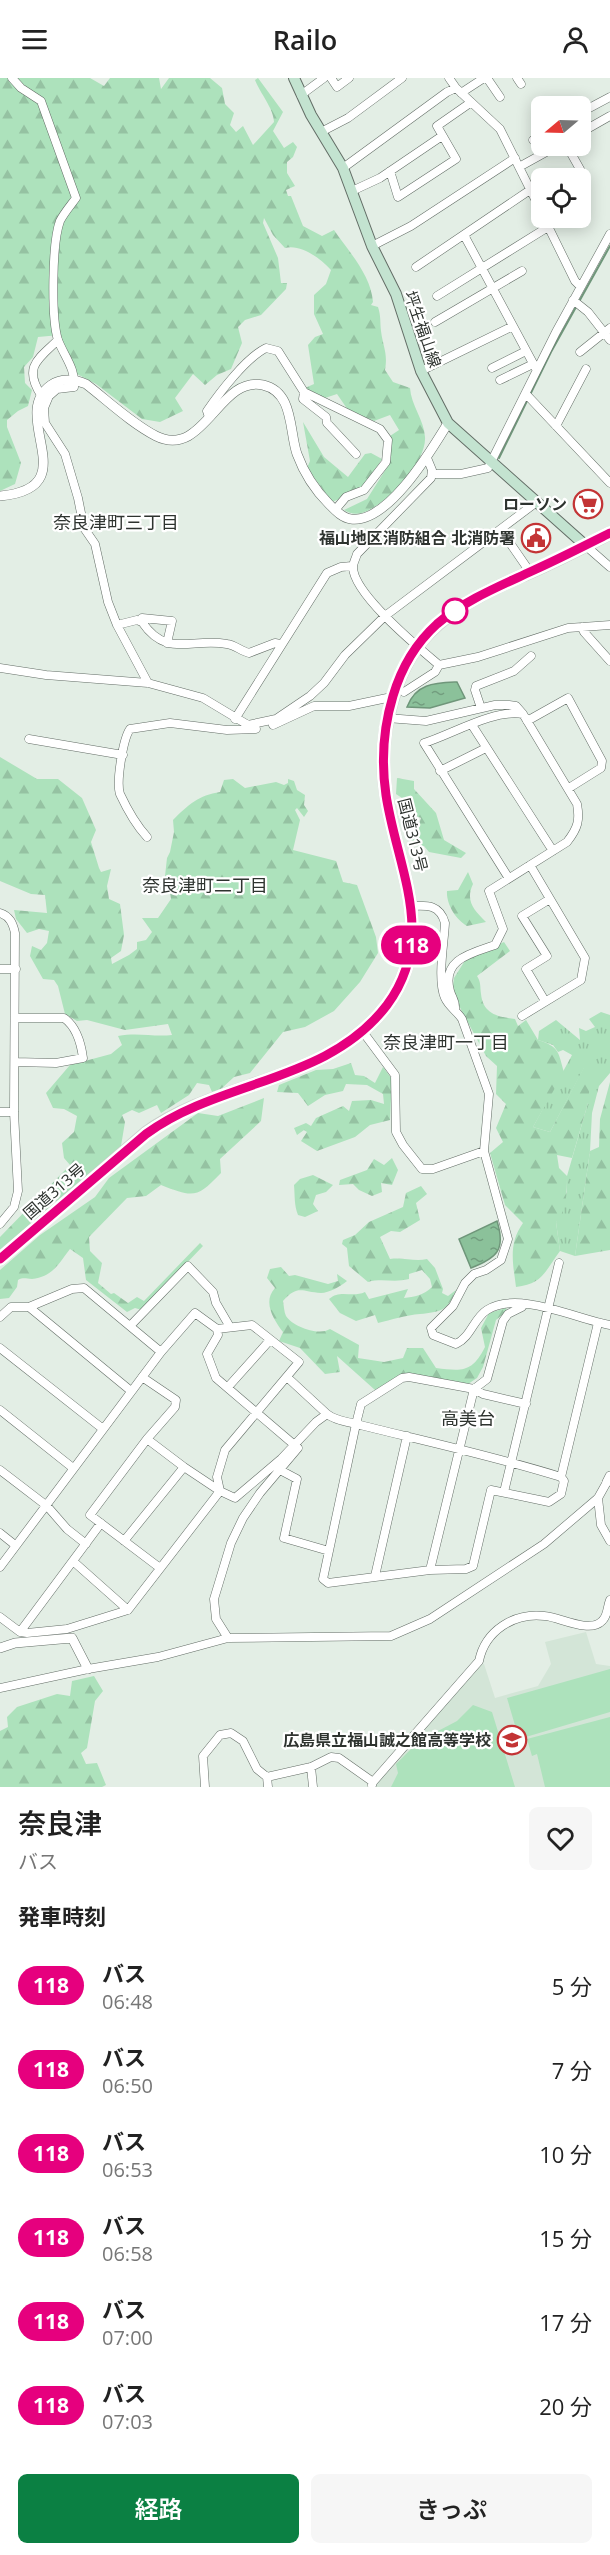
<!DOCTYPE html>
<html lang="ja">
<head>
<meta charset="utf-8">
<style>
	body { margin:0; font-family:"Open Sans","Noto Sans JP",sans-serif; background:#f6f6f6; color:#222; height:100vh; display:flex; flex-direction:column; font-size:22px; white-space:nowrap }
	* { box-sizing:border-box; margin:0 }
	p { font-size:20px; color:#767676 }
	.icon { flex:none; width:33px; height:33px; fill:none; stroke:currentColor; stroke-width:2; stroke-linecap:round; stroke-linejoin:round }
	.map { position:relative; height:1709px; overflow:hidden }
	.drawer { display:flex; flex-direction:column; background:#fff; flex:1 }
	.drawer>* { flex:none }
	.badge { padding:0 12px; border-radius:20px; font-size:21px; line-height:39px }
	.needle { width:39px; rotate:251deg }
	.tools { position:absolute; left:531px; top:18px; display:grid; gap:12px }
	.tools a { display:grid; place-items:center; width:60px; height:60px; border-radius:9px; background:#fff; box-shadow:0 3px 15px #0003; font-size:30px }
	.map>.badge { position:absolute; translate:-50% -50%; box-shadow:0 0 0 3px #fff }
	h2 { padding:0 18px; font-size:22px; line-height:54px }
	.round { display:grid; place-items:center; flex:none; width:63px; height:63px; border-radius:9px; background:#f6f6f6 }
	.head { display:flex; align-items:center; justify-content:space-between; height:102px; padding:0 18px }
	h1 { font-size:28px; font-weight:600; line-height:45px }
	.button { display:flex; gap:12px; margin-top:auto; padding:12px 18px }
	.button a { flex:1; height:69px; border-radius:9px; background:#0b8043; color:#fff; font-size:24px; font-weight:600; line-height:69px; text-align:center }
	.button a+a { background:#f6f6f6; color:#222 }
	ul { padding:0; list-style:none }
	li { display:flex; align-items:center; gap:18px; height:84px; padding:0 18px }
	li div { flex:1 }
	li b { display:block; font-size:22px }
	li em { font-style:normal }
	li .badge { min-width:66px; font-weight:700; text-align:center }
	header { display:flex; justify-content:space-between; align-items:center; height:78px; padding:0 18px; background:#fff; font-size:27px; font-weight:600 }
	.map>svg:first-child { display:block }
	.built { fill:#d3e5d7 }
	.grass { fill:url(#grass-tufts) }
	.forest { fill:url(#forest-firs) }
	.pitch { fill:#ade2bc }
	.water { fill:url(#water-ripples); stroke:#6f967a; stroke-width:1.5 }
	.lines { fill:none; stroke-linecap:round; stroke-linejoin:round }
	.stream { stroke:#6f967a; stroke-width:2 }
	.minor-casing { stroke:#636d66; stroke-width:9 }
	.tertiary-casing { stroke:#636d66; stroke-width:10 }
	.secondary-casing { stroke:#636d66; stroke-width:12 }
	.trunk-casing { stroke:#c9cac9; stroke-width:14 }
	.minor { stroke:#fff; stroke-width:8 }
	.tertiary { stroke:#fff; stroke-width:9 }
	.secondary { stroke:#c3e3d0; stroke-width:10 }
	.trunk { stroke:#60b482; stroke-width:12 }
	.line-casing { stroke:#fff; stroke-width:14 }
	.line { stroke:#e6007e; stroke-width:9 }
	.stop-dot { fill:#fff; stroke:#e6007e; stroke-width:3 }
	.labels { text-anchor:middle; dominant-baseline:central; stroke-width:4.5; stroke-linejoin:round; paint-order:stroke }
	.street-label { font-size:16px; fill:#2e332f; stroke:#fff }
	.poi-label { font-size:16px; font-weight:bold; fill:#2e332f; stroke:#fff; text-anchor:end }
	.neighbourhood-label { font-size:18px; fill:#2e332f; stroke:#fff }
</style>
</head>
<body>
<header><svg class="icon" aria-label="menu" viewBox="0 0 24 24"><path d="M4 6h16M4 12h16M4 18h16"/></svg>Railo<svg class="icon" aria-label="person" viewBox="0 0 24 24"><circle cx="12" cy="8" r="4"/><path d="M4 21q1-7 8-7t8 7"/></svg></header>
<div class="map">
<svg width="610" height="1709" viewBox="0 0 610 1709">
	<defs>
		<pattern id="grass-tufts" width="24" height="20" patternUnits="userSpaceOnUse" patternTransform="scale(1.5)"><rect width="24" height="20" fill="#ade2bc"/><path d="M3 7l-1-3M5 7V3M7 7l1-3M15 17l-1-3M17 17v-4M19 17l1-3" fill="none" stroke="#95c2a2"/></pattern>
		<pattern id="forest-firs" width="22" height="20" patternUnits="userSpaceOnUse" patternTransform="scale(1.5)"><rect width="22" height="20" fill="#ade2bc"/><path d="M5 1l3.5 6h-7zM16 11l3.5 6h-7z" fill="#95c2a2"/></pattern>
		<pattern id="water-ripples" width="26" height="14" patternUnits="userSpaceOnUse" patternTransform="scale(1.5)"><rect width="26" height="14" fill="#8bc19a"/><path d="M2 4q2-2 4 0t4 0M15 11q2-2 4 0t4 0" fill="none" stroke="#729d7e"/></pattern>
	</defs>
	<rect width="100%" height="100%" fill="#e3eee5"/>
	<path class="built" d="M586,1554L596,1586L610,1588V1709H374L477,1588L484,1586L495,1620L538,1608L551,1586L545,1564Z"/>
	<path class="grass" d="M601,934L610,937V995L599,1008L592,1035L590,1073L575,1178L560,1173L556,1144L567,1114V1098L588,1025L584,990L550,1054L533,1049L572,977L563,972L558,974L553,967L538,962L539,953L556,942L580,962L579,950L586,953L595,949L589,941Z"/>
	<path class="forest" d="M0,0H90L104,8L110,0H159L161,11L169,0H210L222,10L225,26L234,35L230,47L236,54L243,48L253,67L274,44C274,31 260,15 255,2L258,0L283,34L273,53L284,70L293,64L297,69L293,79L287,84V95L295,108L286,112L288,118H291L303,148L322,158L334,152C349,174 371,197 373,224L371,227L378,229C381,238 380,244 381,253C383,269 388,275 385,292L393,304L410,310C411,327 424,342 425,359C427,385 385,428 362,435C355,437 349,435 344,432L367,421L386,391L391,381L390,358L399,352L390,337L374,343L348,332L337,316L325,320L305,310L314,306L308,267L315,259L323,256L314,236V217L326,206L331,192C320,180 301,166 285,170L273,157L264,140L263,145L278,180L281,205H287L286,211L261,237L245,242L238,249L242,265L231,291L217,297L205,307L193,296L175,320L183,333L160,344L142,341L96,306L77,296L60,257L38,259L33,279L24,289L25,305L32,312L28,328L18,333L7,342V349L21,385L15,406L0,413Z
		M303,344L324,379L348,399L365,376L371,375L382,381L363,411L332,424L307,390L310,383Z
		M0,679L37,701H58L82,720L96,752L91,764L99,790L101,794L111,791L107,808L109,821L120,826L124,857L121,873L111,880L112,886L129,877L137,871V864L146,862L152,854L142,840H158L171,821L169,807L165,798L167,780L170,774L174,754L173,742C188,727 199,717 220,714L224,702L233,701L245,710L276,704L284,707L288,705V701L294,703L297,712L305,717L304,727L308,733L304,739L297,730L295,732L300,742L293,772L336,783L343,804L357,807L376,859L378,875L360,904L334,933L305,949L283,954L250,995L234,999L221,1011L212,1014L209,1007L197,1005L189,1017L161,1035L157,1027L139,1035L132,1032L122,1037L125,1044L121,1068L0,1175V1159L70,1087L64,1080L62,1065L74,1054L77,1038L64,1031L53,1030L46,1015L70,987L111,976L122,967L118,958C138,954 152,959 172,957L168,946L125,952L87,942L77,943L65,936L58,908L54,902L43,901L30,878L32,868L41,872L47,865L49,853L39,851L27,855L16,841L14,832L47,835L45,817L31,816L0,803Z
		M397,700L414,703V711L436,735L444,762L466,775L461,780L429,774L424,768L415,767L408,755L417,752L421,740L411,736L405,722L396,716Z
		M468,794L473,806C465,823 474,832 486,844L467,848C456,842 446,826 447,813L458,812Z
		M504,864L510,873L477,898C481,904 480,908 481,916C483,936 498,939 515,941L518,948L526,942L538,962C560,969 558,974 564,994L533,1049L550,1054L584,989L592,985L588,1025L572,1080L557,1077L559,1090L567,1098C567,1113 567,1133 556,1144L560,1173C545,1193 543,1206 516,1209C513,1185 508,1166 523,1145L505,1127L490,1075L503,1064L496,1050L506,1026L496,1016L497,988L486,978L457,924L453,909L454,900L466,881Z
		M351,985L355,997L364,998L375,1005L383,989L392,1001L390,1042L370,1047L355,1059L317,1073L301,1063L307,1054L304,1052L297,1057L294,1050L306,1045L311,1048L316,1040L343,1028L349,1033L352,1023L371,1022L384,1026L383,1016L367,1007L346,1006L343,1013L325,1017L308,1028L298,1015L277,1014L279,1007L316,992L333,991Z
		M610,1004V1172L575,1178L590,1073L599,1069L600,1041Z
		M264,1020L261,1043L220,1081L221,1095C197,1120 194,1120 161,1107L146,1118L127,1120L89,1159L90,1173L102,1185L98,1205L111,1216L114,1215L128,1225L137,1219L144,1223L200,1165L203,1168L142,1232L135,1230L127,1234L86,1202L83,1180L70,1171C58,1186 54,1198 32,1201C26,1201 24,1199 18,1202L17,1209L9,1220L0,1221V1192L40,1157L95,1119L109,1100L198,1035L218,1038Z
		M392,1080L398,1092L392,1107L381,1105L382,1114L372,1118L359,1112L353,1106L339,1107L340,1102L367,1092L374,1081L384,1087Z
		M313,1097L333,1107L326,1114L316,1117L313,1126L318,1133L305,1139L298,1137C294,1127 295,1118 294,1107L300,1101Z
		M421,1108L427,1116L416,1125L420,1142L400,1154L391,1153L380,1159L390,1181C403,1179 415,1184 427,1181L435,1190L443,1211L442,1215L448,1218L456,1212C448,1233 440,1234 420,1236C406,1237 391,1242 378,1245L375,1237L356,1243L340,1235L329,1221C340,1211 352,1220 365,1214L369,1221L408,1211L404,1220C414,1219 424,1217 432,1209L430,1201L422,1192L409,1196V1201C394,1205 382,1200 368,1204L349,1188L347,1170L342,1166L343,1162L355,1157L369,1144L403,1129L406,1115Z
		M281,1189L289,1198L295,1197L328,1206L338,1203L337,1196L347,1203C341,1208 329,1215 321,1215C302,1214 298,1206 283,1223C284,1228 284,1234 286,1238C293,1249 319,1258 330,1251L359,1267L358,1280L384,1284L403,1280L407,1270H423L436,1290C462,1293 472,1295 485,1269L481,1250L489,1235L506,1230L507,1233L496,1242L483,1289L477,1300L468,1306L405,1295L375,1312L337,1278L340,1294L325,1296L300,1270L279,1263L283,1254C274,1242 262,1224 275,1210L267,1200L270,1191Z
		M94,1598L103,1613L95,1623L87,1670L81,1675L86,1686L97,1685L106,1707L102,1709H0V1653L8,1649L7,1639L17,1629L57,1616L70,1618L72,1603Z"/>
	<path class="pitch" d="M610,1591V1634L519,1661L507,1620Z
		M473,1627L492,1634L515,1709H388H391L398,1695L396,1686L419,1663L457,1643Z
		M610,1639V1709H545L537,1676L532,1678L527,1661Z"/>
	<path class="water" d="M457,604L465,620L430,630L407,629C416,605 435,605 457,604Z
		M497,1143C506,1172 497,1180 471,1190L459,1161Z"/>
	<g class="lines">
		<path class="stream" d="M499,380L551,274L610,168"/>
		<g class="minor-casing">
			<path id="minor" d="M12,0L21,10L41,23L76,120C71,127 64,135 60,143C52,164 51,240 58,262C64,278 76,291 74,309L57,311L49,318L44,330L45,345L65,376L78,420L84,450L95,466L108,524L117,547L148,605
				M331,0L337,9L349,0
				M449,0L456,10
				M487,0L500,19
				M517,0L521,6
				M461,15L484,0
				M301,17L324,0
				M580,35L610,19
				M321,54L348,40L402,0
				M580,55L610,38
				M533,62L542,57
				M567,68L581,93L568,100
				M519,89L557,68
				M343,90L447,14L456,10L500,51L542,135
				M390,93L398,119L456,81L437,48L470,25
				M352,113L380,100L442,58
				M544,140L575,203L580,208
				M464,157L535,289L538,290
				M372,168L411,148L515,80
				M416,189L530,112
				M437,218L548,149
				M573,222L588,234L610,262
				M435,244L522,193
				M580,274L610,250
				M492,290L526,273
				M421,293L513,248
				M500,302L533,286
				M304,314L303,321L326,339L327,345L356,376
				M526,316L610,405
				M41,317C23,289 38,281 58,262
				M209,339L207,333C220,314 246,280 266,270L278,273L304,314L380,351L388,362L386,384L364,412L346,419L335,432
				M556,348L586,291
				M427,380L432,392L431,400L357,476C356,480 353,485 353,489C353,516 419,570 439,587L478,579L568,550L610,547
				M432,396H461L488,390L556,254L610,156
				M501,452L530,494
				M586,468L610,489
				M142,544V540L172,543L167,565
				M117,547L137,542L142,544C167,581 192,559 227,566C235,567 241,573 249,575L275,565L280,566
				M582,549L584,554L610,583
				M0,590L46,597L148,605L203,620L248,647L276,641L310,618L324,605L345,577L385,538L538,423
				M404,614L435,594L439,587
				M481,630L475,612L476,608L514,593L531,578
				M387,640L426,643L495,627H509L516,628L523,636
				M235,641L327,495L341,489L352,488
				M527,643L568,620L602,683L601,690L569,710
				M273,647L314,628H349L387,620
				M472,647L553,773
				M29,661L123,677
				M440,693L486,670
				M147,759C135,746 127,731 120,716C116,704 123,661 130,651L170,645L227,652L256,651
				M412,828C428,827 440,827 445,845C444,865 437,902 445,920C449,929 457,933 462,941L489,1016L484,1073L508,1161L501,1182L486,1192L474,1196L465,1205L453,1228L431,1250L433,1257L456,1266C471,1259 474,1240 487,1232C518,1212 576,1241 610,1247
				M0,835C10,838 13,846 15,855L14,1034L18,1113L14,1129L0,1146
				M0,891H16
				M545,923L526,891L547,878L522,838L550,821
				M455,931C456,924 452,920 450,913C441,881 472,875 495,867L503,851L489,813L567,764C578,750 580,742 577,726L523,636C493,631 453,656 424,665L508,799
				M522,938L581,902L585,880L530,787
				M363,954L395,997L396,1054L403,1067L422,1091H433L484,1073
				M15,984L56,985L83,980C81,965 77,949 64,940H15
				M0,1034H14
				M29,1229L131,1313
				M0,1239L11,1229H29L72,1211L84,1210L161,1274
				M130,1248L188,1188L213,1214L216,1225L230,1249
				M217,1251L218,1257L207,1276L216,1300L298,1370L260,1415L243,1440L231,1465L214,1521L216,1541L228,1560
				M0,1270L103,1351
				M142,1299L176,1322L175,1329L147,1361L184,1389L220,1413L235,1420L281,1381L316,1344L327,1336C336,1343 345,1343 356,1346C425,1363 494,1378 561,1399L564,1403L561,1416L549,1424L491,1412L473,1488L466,1491L430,1492L328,1505L323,1501L356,1346L361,1326L402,1300L409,1299L474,1311L483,1316L526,1326
				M288,1300L327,1336
				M228,1309L270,1262
				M0,1332L73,1390
				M147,1361L90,1437L160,1490
				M0,1392L47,1428L67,1451L86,1466
				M280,1392L297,1401L284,1460L329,1473
				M561,1399L598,1245
				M504,1414L559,1185
				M598,1420L601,1447L610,1463
				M0,1455L15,1467
				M124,1463L184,1389
				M74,1484L128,1532
				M0,1489L161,1274L195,1235L217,1251L252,1247L299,1284L225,1372L217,1399L220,1413L128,1532L67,1551L27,1555L20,1554L0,1539
				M430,1492L474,1311L487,1301L503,1243L508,1236L522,1229L523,1226
				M375,1498L407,1358
				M20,1554L101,1445
				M0,1610L88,1591L158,1579L228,1560L391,1558L430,1541L544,1466L598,1420L607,1404
				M311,1689L313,1709
				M373,1704L479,1583C485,1553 514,1534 545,1538C559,1539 590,1556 602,1543C608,1538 607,1529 610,1522
				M205,1709L203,1678L220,1657L231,1655L243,1663L257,1691L267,1699
				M268,1709L267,1699L311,1689L331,1679L339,1680L373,1704L372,1707"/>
		</g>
		<g class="tertiary-casing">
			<path id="tertiary" d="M0,418C88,410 7,338 51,307C61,300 75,301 86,306C108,323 131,345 156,358C204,382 219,297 263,307C294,314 289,353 297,376C304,395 315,412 329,426C335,432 342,440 351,441C388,446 432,371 448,345
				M607,1404L610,1398
				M0,1570L15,1565L72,1560L88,1591"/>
		</g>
		<g class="secondary-casing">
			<path id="secondary" d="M294,0L311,37L343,90L372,168L396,216L421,293L448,345L586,468"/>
		</g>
		<g class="trunk-casing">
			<path id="trunk" d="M0,1181L146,1055C221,1001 328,1005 387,927C438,858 397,790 386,717C381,685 383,654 392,623C400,593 414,566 438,546C464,523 497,509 528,495C556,483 583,469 610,455"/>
		</g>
		<use href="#minor" class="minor"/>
		<use href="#tertiary" class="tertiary"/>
		<use href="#secondary" class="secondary"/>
		<use href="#trunk" class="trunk"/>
	</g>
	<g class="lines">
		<g class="line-casing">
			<path id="line" d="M0,1181L146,1056C221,1001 328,1005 387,927C438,858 397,790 386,717C381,683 383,651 393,618C401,591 416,565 437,546C465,522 500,508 532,493C559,481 584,468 610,455"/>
		</g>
		<use href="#line" class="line"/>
	</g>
	<defs>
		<g id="supermarket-ring" transform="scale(1.5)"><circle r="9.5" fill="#fff" stroke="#c33435" stroke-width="1.5"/><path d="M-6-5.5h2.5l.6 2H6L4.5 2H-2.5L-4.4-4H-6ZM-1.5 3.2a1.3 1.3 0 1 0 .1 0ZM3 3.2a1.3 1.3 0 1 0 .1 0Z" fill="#c33435"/></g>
		<g id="civic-ring" transform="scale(1.5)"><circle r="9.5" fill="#fff" stroke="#c33435" stroke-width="1.5"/><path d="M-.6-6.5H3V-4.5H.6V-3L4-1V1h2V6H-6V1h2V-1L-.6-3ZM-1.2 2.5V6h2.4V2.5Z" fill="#c33435"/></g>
		<g id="school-ring" transform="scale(1.5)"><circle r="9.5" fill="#fff" stroke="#c33435" stroke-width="1.5"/><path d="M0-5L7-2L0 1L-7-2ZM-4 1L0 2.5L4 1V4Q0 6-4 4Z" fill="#c33435"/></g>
	</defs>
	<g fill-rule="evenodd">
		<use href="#supermarket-ring" x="588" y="426"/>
		<use href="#civic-ring" x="536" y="460"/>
		<use href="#school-ring" x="512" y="1662"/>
	</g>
	<circle class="stop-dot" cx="455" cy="533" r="12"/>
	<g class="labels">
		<g class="street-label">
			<text transform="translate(423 251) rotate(71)">坪生福山線</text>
			<text transform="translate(413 757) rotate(76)">国道313号</text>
			<text transform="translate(54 1113) rotate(-41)">国道313号</text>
		</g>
		<g class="poi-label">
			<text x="567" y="426">ローソン</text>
			<text x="515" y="460">福山地区消防組合 北消防署</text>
			<text x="491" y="1662">広島県立福山誠之館高等学校</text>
		</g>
		<g class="neighbourhood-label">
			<text x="116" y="444">奈良津町三丁目</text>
			<text x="205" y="807">奈良津町二丁目</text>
			<text x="446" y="964">奈良津町一丁目</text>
			<text x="468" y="1340">高美台</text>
		</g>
	</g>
</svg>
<div class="tools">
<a><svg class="needle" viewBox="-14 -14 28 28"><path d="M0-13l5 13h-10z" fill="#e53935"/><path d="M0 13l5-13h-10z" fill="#767676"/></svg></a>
<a><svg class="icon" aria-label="locate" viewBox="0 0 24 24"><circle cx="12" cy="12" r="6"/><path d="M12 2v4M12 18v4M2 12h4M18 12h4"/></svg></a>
</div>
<b class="badge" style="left:411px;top:867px;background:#e6007e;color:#fff">118</b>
</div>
<section class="drawer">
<div class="head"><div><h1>奈良津</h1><p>バス</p></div><a class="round"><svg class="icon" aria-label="heart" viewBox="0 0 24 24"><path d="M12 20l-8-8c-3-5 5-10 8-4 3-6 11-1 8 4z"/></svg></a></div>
<h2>発車時刻</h2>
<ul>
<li><span class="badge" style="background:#e6007e;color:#fff">118</span><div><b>バス</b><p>06:48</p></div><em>5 分</em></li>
<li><span class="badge" style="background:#e6007e;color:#fff">118</span><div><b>バス</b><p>06:50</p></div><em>7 分</em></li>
<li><span class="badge" style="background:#e6007e;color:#fff">118</span><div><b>バス</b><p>06:53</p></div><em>10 分</em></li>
<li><span class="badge" style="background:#e6007e;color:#fff">118</span><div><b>バス</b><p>06:58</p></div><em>15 分</em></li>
<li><span class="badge" style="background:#e6007e;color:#fff">118</span><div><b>バス</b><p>07:00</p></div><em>17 分</em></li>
<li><span class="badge" style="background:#e6007e;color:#fff">118</span><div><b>バス</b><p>07:03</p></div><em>20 分</em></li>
</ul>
<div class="button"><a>経路</a><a>きっぷ</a></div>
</section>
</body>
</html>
